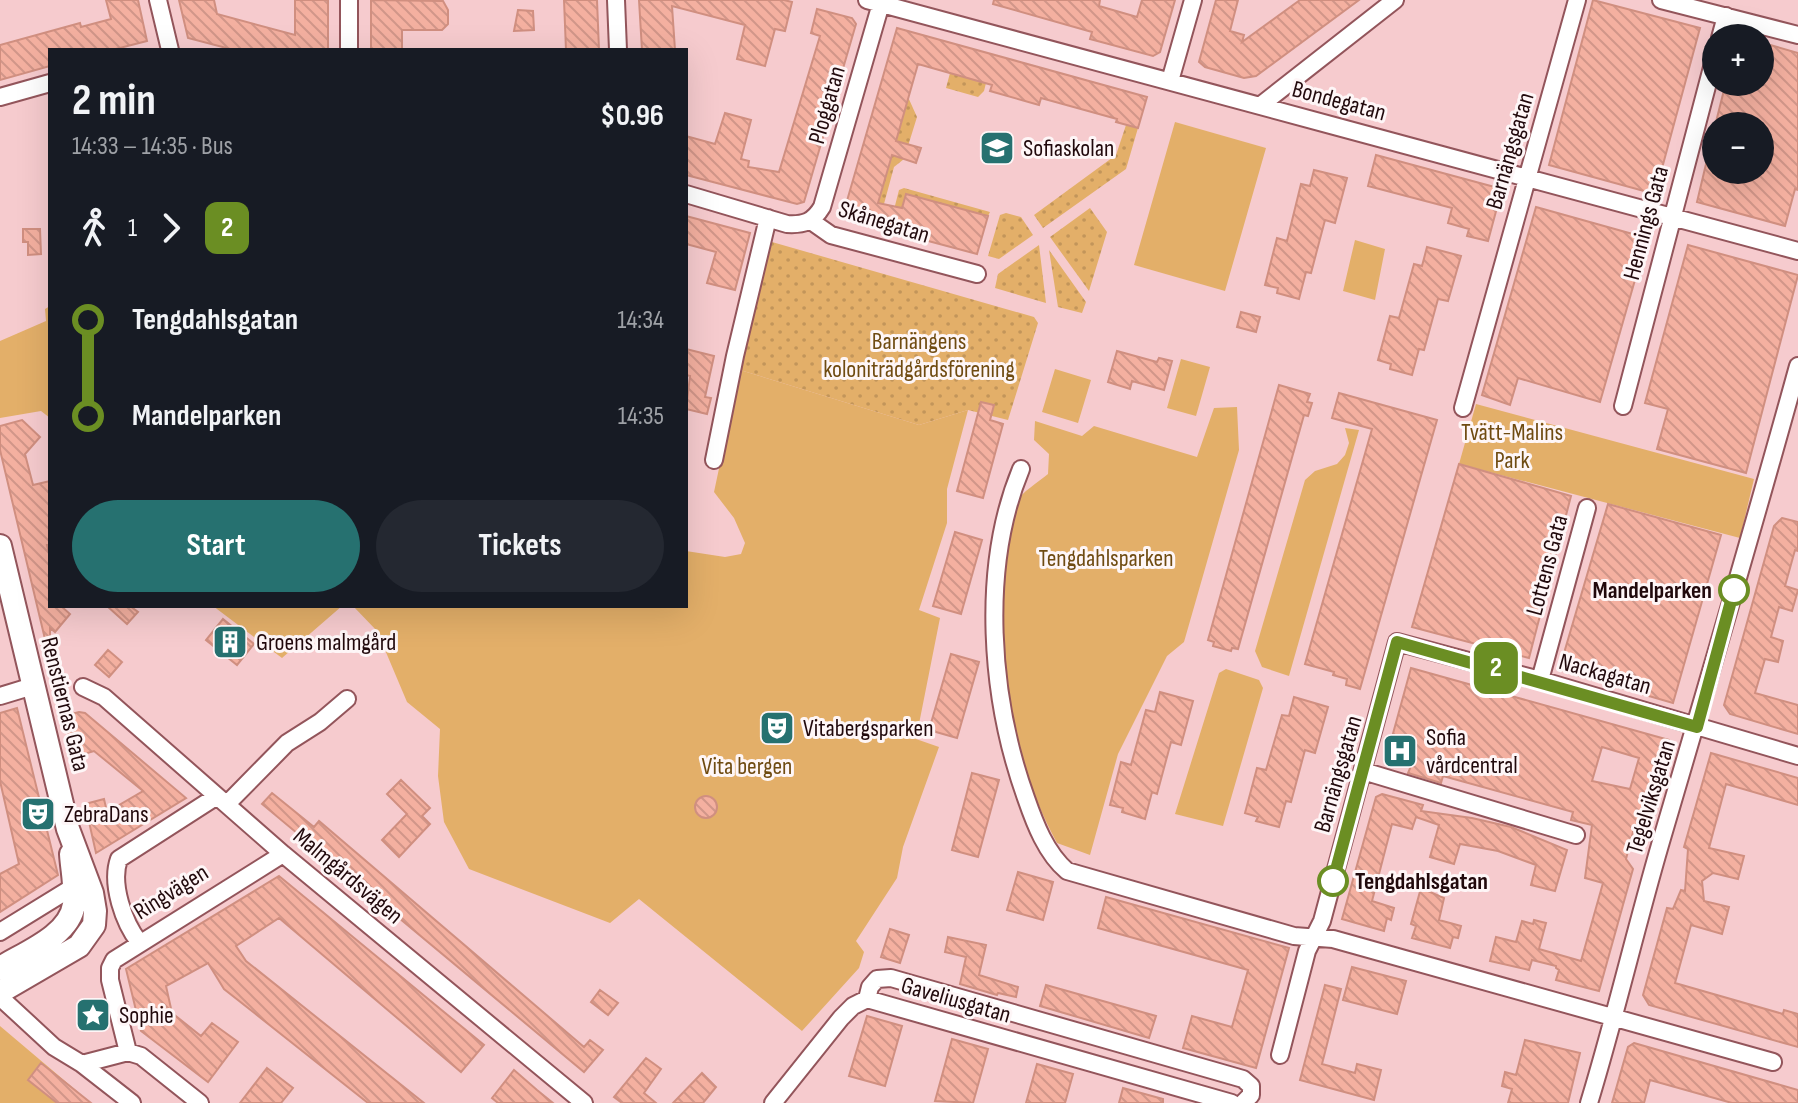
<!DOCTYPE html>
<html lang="en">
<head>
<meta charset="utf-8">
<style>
	body { margin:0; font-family:"Sofia Sans Condensed",sans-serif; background:#242831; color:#f1f3f6; height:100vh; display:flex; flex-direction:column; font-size:30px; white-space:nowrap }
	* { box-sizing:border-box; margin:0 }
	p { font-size:26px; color:#9ea1a6 }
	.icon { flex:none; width:44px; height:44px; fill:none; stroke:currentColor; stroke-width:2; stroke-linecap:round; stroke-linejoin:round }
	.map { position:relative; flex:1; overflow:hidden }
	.sheet { position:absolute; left:48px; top:48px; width:640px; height:560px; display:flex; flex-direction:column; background:#171b24; border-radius:0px; box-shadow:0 8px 32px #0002 }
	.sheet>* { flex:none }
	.badge { padding:0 16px; border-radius:12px; font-size:28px; line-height:52px }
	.controls { position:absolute; left:1702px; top:24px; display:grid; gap:16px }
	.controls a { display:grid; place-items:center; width:72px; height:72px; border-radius:50%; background:#171b24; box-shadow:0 8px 32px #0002; font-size:40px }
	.map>.badge { position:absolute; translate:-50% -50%; box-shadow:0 0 0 4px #fff }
	.legs { display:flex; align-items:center; gap:12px; height:88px; padding:0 24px; font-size:26px }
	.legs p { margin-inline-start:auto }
	.headline { display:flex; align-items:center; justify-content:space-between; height:136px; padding:0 24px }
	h1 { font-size:44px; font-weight:700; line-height:60px }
	.action { display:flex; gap:16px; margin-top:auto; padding:16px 24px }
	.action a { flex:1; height:92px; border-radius:48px; background:#267170; color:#fff; font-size:32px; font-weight:700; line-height:92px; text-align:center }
	.action a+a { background:#242831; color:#f1f3f6 }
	ul { padding:0 24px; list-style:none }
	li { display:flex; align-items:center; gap:28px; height:96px; font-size:30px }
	li i { display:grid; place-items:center; width:12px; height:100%; margin:0 10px; background:currentColor }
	li i::after { content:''; width:20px; height:20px; margin:-10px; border:6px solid; border-radius:50%; background:#171b24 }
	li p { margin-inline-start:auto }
	li:first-child i { background:linear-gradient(#0000 50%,currentColor 0) }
	li:last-child i { background:linear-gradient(currentColor 50%,#0000 0) }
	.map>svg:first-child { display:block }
	.grass { fill:url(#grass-dots) }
	.park { fill:#e3af69 }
	.building { fill:url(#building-back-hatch); stroke:#d08f80; stroke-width:2; fill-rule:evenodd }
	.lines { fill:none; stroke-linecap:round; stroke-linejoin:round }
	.street-casing { stroke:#93555b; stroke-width:20 }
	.secondary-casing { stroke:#93555b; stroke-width:26 }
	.street { stroke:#fff; stroke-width:16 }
	.secondary { stroke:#fff; stroke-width:22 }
	.line-1-casing { stroke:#fff; stroke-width:18 }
	.line-1 { stroke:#6b8e23; stroke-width:12 }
	.stop-1-dot { fill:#fff; stroke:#6b8e23; stroke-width:4 }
	.labels { text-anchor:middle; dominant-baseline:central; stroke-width:6; stroke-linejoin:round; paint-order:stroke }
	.street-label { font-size:24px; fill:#21090c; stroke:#fef6f7 }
	.poi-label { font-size:24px; fill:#21090c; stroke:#fef6f7; text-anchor:start }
	.park-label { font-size:24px; fill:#6f4b11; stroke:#fef6f7 }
	.stop-label { font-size:24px; font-weight:bold; fill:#21090c; stroke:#fef6f7; text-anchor:end }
</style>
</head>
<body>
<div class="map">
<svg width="1798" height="1103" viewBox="0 0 1798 1103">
	<defs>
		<pattern id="grass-dots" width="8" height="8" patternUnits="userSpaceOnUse" patternTransform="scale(2)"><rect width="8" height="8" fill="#e3af69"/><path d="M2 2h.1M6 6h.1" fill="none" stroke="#c2955a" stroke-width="1.8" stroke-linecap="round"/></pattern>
		<pattern id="building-back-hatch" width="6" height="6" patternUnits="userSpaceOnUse" patternTransform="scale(2)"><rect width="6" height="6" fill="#f4b0a0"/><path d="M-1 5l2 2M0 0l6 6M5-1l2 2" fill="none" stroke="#d19689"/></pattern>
	</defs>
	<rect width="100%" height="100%" fill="#f6cbce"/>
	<path class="grass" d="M950,73L986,83L984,91L978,97L946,88Z
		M908,97L917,117L904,159L894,167L878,226V203Z
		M1126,125L1138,128L1126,169L1043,228L1034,215L1116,155Z
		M904,188L990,212L988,216L906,194L896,231L889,229L899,190Z
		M1090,208L1107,232L1089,291L1050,237Z
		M1006,213L1021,217L1033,235L999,259L988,256L1000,215Z
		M772,242L1034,317L1038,323L1008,420L968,410L919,425L740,370Z
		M1039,245L1046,303L995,288L998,274Z
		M1049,250L1086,302L1082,313L1058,307Z"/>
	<path class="park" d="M1175,122L1266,148L1225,291L1134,265Z
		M1355,240L1385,249L1375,300L1343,291Z
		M50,306V418L41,411L0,418V341L46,321L45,309Z
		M1181,359L1210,367L1196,416L1167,408Z
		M1055,369L1091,380L1078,423L1042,412Z
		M740,370L919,425L968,410L947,489V523L919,610L940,618L916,739L939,747L903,847L897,878L856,941L864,952L859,968L802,1031L639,899L610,923L469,869L444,822L438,776L440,729L407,702L377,631L353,606H686V551L725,557L741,554L745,543L734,518L714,492Z
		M1476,404L1754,479L1740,538L1459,464Z
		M1237,407L1239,450L1184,642L1167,656L1118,754L1090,855L1057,843C1009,754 990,645 1008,545C1010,533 1010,514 1016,503C1021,492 1039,482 1048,474L1049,454L1034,440L1035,421L1082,436L1094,426L1197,457L1214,408Z
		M1345,428L1359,430L1289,676L1262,667L1255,651L1305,480L1315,471L1337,464L1345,455L1349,443Z
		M213,606H342L282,658Z
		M1226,669L1259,680L1263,688L1223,826L1175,814L1219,673Z
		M0,1026L91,1103H0Z"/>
	<path class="building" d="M106,0H138L147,41L112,50H50V66L0,80V45L80,23L81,27L111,19Z
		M179,0H214L217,14L295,35V0H328V50H234L188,38Z
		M371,0L443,1L448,10V24L442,30H402V50H371Z
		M564,0H597L599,50H566Z
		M639,0H784L792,2L785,31L775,29L765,66L737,59L745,25L672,6L675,50H642Z
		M994,0H1100L1099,6L1137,17L1142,0H1175L1160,52L1153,56L1090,39L1092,32L993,4Z
		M1216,0H1238L1230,31L1244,35L1242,42L1300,0H1359L1256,76L1244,78L1205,67L1199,62Z
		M1593,0L1700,28L1655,194L1549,165Z
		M817,9L852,18L856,24L804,202L797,204L686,175V136L715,144L725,113L751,120L741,159L749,161L748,167L779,172L820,36L811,33Z
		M518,10L533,11L534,30L514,31Z
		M897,28L1147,97L1138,128L1116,122L1117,119L1041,98L1039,105L990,91L992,85L918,64L896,141L921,148L916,163L892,155L878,203L902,208L906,194L988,216L977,254L842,218Z
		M1760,42L1798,53V190L1795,189L1785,226L1697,202L1711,143L1716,144V170H1760V126H1715L1726,82H1760Z
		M1376,155L1502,189L1488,241L1467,236L1469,229L1448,223L1452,208L1368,186Z
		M1314,170L1347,178L1335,223L1325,220L1311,273L1306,272L1299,299L1277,293L1278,288L1265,285L1277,238L1287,241L1301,184L1310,186Z
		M1536,207L1647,238L1600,402L1518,378L1510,405L1482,395Z
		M686,216L750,233L735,290L707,283L716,252L686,244Z
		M23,229H40L41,254L28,255V242H23Z
		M1688,245L1798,275L1746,473L1657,449L1668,409L1645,403Z
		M1427,247L1461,256L1448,301L1438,299L1424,350L1419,349L1412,375L1390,369L1391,364L1378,360L1390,316L1399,318L1414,264L1422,266Z
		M1241,312L1260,317L1256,332L1237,327Z
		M686,349L714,356L705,397L711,398L707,414L686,409L690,376L686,375Z
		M1117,351L1157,362L1159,358L1172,361L1164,390L1132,381L1130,389L1108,382Z
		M1279,385L1310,394L1307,402L1312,403L1308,416L1304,415L1238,649L1232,648L1231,651L1213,646L1214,642L1208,640Z
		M1339,393L1437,420L1360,689L1346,685L1347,679L1333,675L1334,672L1305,664L1372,429L1332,418Z
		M981,402L994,405L990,420L1003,424L983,498L957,491Z
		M22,420L40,437L25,454L33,485L50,481V545H47L50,558V606H61L70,614L55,632L50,628V638L45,639L0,450V426Z
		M1459,464L1571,496L1529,658L1412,627Z
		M1608,504L1721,535L1673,703L1559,670Z
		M1782,518L1798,522V551L1795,550L1785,586L1798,590L1792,611L1779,607L1771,637L1783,641L1778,662L1765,659L1755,693L1798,705V734L1730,714L1724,705L1774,526Z
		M955,532L982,540L961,614L933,606Z
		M107,606H130L138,612L127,624Z
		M223,619L254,644L237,665L206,640Z
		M108,650L122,662L109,677L95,665Z
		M951,654L979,662L957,738L929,730Z
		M1411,668L1669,740L1644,834L1633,832L1626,859L1633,869L1599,991L1556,980L1559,970L1556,968V966L1532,960L1529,970L1490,961L1496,937L1516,942L1522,921L1533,924L1534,920L1546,923L1539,949L1581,961L1603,883L1585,878L1592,825L1571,820L1573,812L1443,776L1441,783L1408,773L1411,766L1386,759ZM1602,747L1639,758L1630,789L1592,781Z
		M1160,692L1193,701L1181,745L1171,742L1157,794L1152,792L1145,819L1122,812L1123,808L1110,805L1121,762L1131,765L1146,710L1155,712Z
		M1294,697L1328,707L1315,753L1305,750L1291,802L1286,801L1279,827L1256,821L1258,817L1245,813L1257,768L1266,770L1282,715L1289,716Z
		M17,708L58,875L0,912V874L19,864L0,781V713Z
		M79,712L85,713L186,798L96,853L85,804L104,799L107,812L143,791L94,751L74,757L65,720L67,715Z
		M1711,753L1798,778V805L1726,784L1709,848L1744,856L1738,879L1713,873L1702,881L1704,901L1729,907L1722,934L1691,925L1675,983L1783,1014L1784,1010L1798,1014V1047L1649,1005L1643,995L1667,908L1673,909L1681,890L1685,891L1688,849L1684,847Z
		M972,773L999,780L978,857L952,850Z
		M401,780L430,808L422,816L430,824L399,857L382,840L407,814L387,794Z
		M272,793L314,827L319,821L584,1047L590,1040L603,1050L584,1072L262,804Z
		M1382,794L1423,805L1421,811L1472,818L1511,827L1567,850L1555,891L1531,885L1536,865L1498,851L1460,844L1454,864L1430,857L1439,825L1416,817L1412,829L1392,824L1372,901L1394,908L1391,920L1387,918L1384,931L1342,919L1376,797Z
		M695 807a11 11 0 1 1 22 0a11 11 0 1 1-22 0Z
		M1018,872L1053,882L1043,920L1007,910Z
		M279,876L484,1045L461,1072L279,918L236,946L246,961L424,1103H368L224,989L208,963L166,986L172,1013L201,1036L212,1023L238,1042L208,1082L141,1031L126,969Z
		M1421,888L1444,898L1439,920L1461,926L1458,938L1453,937L1450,948L1412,938L1416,926L1411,924Z
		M1106,897L1289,948L1256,1068L1183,1048L1192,1016L1232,1027L1248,970L1098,928Z
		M890,929L909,935L900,963L881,957Z
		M948,937L986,945L979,975L1018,987L1016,997L998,993L997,995L960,984L966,957L945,952Z
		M1352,967L1406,981L1397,1014L1343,1000Z
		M1046,985L1156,1016L1149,1038L1040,1006Z
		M1325,985L1341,989L1322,1064L1355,1073L1357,1064L1381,1070L1374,1100L1300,1080Z
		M600,990L618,1003L608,1015L591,1002Z
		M867,1016L902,1026L885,1086L849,1076Z
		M952,1039L988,1049L973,1103L935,1101Z
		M1525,1040L1580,1053L1568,1103H1508L1512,1089L1502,1086L1505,1072L1516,1075Z
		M1634,1043L1798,1090V1103H1732L1650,1080L1644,1103H1612L1628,1047Z
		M646,1058L661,1069L644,1093L656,1103H622L614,1097Z
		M41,1063L91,1103H57L28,1080Z
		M1037,1064L1073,1074L1065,1103H1026Z
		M267,1068L293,1088L281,1103H240Z
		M514,1070L537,1090L553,1103H498L492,1098Z
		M702,1073L716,1087L703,1103H673Z
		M1123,1088L1163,1099V1103H1119Z"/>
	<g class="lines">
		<g class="street-casing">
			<path id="street" d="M158,0L170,50
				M349,0V50
				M616,0L618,50
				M867,0C1178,81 1487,170 1798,251
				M1661,0L1798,35
				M1720,38L1726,16
				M1170,81L1193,0
				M0,97L50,83
				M1261,105L1395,0
				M686,194L787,224C804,225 813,222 822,207L882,0
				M811,221L831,235L977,274
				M1623,406L1716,52
				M1463,408L1577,0
				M714,460L735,356L768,218
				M1021,469C980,568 990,698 1026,798C1035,824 1046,853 1067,871L1294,936L1333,939L1773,1062
				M1540,680L1587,508
				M83,687L104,697L283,854L584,1103
				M0,696L33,686
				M1363,771L1576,835
				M227,804L287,743L320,722L347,699
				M0,932L73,887
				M139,942C124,923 110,884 119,859L217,796
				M0,997L54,1047L82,1064L132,1103
				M867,999L870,987L877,979L891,978L1243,1079L1251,1086V1095L1243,1103
				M867,999L1232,1103
				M128,1052L110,980V968L114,960L283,854
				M1280,1055L1307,951L1322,921L1397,642L1540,680L1798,756
				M82,1064L128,1052L141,1056L200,1103
				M773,1103L841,1018L853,1006L867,999
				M1589,1103C1615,1018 1635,931 1660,845C1707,685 1754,526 1798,366"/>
		</g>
		<g class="secondary-casing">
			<path id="secondary" d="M0,546L68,829L92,893L95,911L94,925L79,946L0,992
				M0,968C24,953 70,936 74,904C76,888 72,870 71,854"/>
		</g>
		<use href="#street" class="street"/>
		<use href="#secondary" class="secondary"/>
	</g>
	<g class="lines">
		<g class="line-1-casing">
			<path id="line-1" d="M1333,881L1397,642L1697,727L1734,590"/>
		</g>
		<use href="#line-1" class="line-1"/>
	</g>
	<defs>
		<g id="school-square" transform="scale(1.8)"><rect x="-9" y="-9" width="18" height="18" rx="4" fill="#267170" stroke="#fef6f7"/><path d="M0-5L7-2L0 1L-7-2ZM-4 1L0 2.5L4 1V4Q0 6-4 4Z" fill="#fff"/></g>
		<g id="building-square" transform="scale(1.8)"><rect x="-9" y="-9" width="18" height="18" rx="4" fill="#267170" stroke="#fef6f7"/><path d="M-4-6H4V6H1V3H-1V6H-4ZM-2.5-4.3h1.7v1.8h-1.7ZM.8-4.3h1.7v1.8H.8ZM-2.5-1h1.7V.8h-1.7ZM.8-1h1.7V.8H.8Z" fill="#fff"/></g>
		<g id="theatre-square" transform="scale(1.8)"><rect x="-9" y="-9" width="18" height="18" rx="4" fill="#267170" stroke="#fef6f7"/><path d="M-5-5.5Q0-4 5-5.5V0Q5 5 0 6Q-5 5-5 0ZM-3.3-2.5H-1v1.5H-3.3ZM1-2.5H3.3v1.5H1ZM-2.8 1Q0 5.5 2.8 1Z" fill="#fff"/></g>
		<g id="hospital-square" transform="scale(1.8)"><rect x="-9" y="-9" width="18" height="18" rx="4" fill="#267170" stroke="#fef6f7"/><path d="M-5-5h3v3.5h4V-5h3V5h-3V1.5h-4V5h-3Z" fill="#fff"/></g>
		<g id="sight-square" transform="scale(1.8)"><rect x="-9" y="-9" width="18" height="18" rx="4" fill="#267170" stroke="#fef6f7"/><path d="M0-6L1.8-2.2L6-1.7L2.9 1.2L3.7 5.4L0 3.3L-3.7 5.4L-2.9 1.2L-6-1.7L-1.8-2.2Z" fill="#fff"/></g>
	</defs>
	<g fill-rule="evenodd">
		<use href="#school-square" x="997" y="148"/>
		<use href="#building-square" x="230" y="642"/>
		<use href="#theatre-square" x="777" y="728"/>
		<use href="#hospital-square" x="1400" y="751"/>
		<use href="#theatre-square" x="38" y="814"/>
		<use href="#sight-square" x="93" y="1015"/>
	</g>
	<g class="stop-1-dot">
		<circle cx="1734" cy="590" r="14"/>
		<circle cx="1333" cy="881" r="14"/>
	</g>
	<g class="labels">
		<g class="street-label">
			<text transform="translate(1339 101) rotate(15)">Bondegatan</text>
			<text transform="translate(827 105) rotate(-74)">Ploggatan</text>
			<text transform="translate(1510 151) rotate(-74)">Barnängsgatan</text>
			<text transform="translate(884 222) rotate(17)">Skånegatan</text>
			<text transform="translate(1646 223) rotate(-75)">Hennings Gata</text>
			<text transform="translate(1547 565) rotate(-75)">Lottens Gata</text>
			<text transform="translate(1605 674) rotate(16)">Nackagatan</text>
			<text transform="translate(65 704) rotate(76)">Renstiernas Gata</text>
			<text transform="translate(1338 774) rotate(-74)">Barnängsgatan</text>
			<text transform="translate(1651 797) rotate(-73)">Tegelviksgatan</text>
			<text transform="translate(348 876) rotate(40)">Malmgårdsvägen</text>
			<text transform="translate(171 892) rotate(-32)">Ringvägen</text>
			<text transform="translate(956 1000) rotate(16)">Gaveliusgatan</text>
		</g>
		<g class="poi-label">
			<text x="1023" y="148">Sofiaskolan</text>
			<text x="256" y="642">Groens malmgård</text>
			<text x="803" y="728">Vitabergsparken</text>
			<text x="1426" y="737">Sofia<tspan x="1426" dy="28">vårdcentral</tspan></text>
			<text x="64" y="814">ZebraDans</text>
			<text x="119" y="1015">Sophie</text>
		</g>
		<g class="park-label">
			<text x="919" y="341">Barnängens<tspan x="919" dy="28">koloniträdgårdsförening</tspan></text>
			<text x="1512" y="432">Tvätt-Malins<tspan x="1512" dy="28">Park</tspan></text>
			<text x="1106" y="558">Tengdahlsparken</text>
			<text x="747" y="766">Vita bergen</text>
		</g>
		<g class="stop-label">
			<text x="1712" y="590">Mandelparken</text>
			<text x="1355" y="881" text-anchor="start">Tengdahlsgatan</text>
		</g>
	</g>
</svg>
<div class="controls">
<a>+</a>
<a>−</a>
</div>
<b class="badge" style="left:1496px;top:668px;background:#6b8e23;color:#fff">2</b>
<section class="sheet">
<div class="headline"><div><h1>2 min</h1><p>14:33 – 14:35 · Bus</p></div><b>$0.96</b></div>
<div class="legs"><svg class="icon" aria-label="walk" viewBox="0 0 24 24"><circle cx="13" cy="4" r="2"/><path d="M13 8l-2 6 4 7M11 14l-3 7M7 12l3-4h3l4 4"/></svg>1<svg class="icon" aria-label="forward" viewBox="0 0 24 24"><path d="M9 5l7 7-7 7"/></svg><b class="badge" style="background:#6b8e23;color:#fff">2</b></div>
<ul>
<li><i style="color:#6b8e23"></i><b>Tengdahlsgatan</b><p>14:34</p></li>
<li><i style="color:#6b8e23"></i><b>Mandelparken</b><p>14:35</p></li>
</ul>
<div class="action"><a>Start</a><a>Tickets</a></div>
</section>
</div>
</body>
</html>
